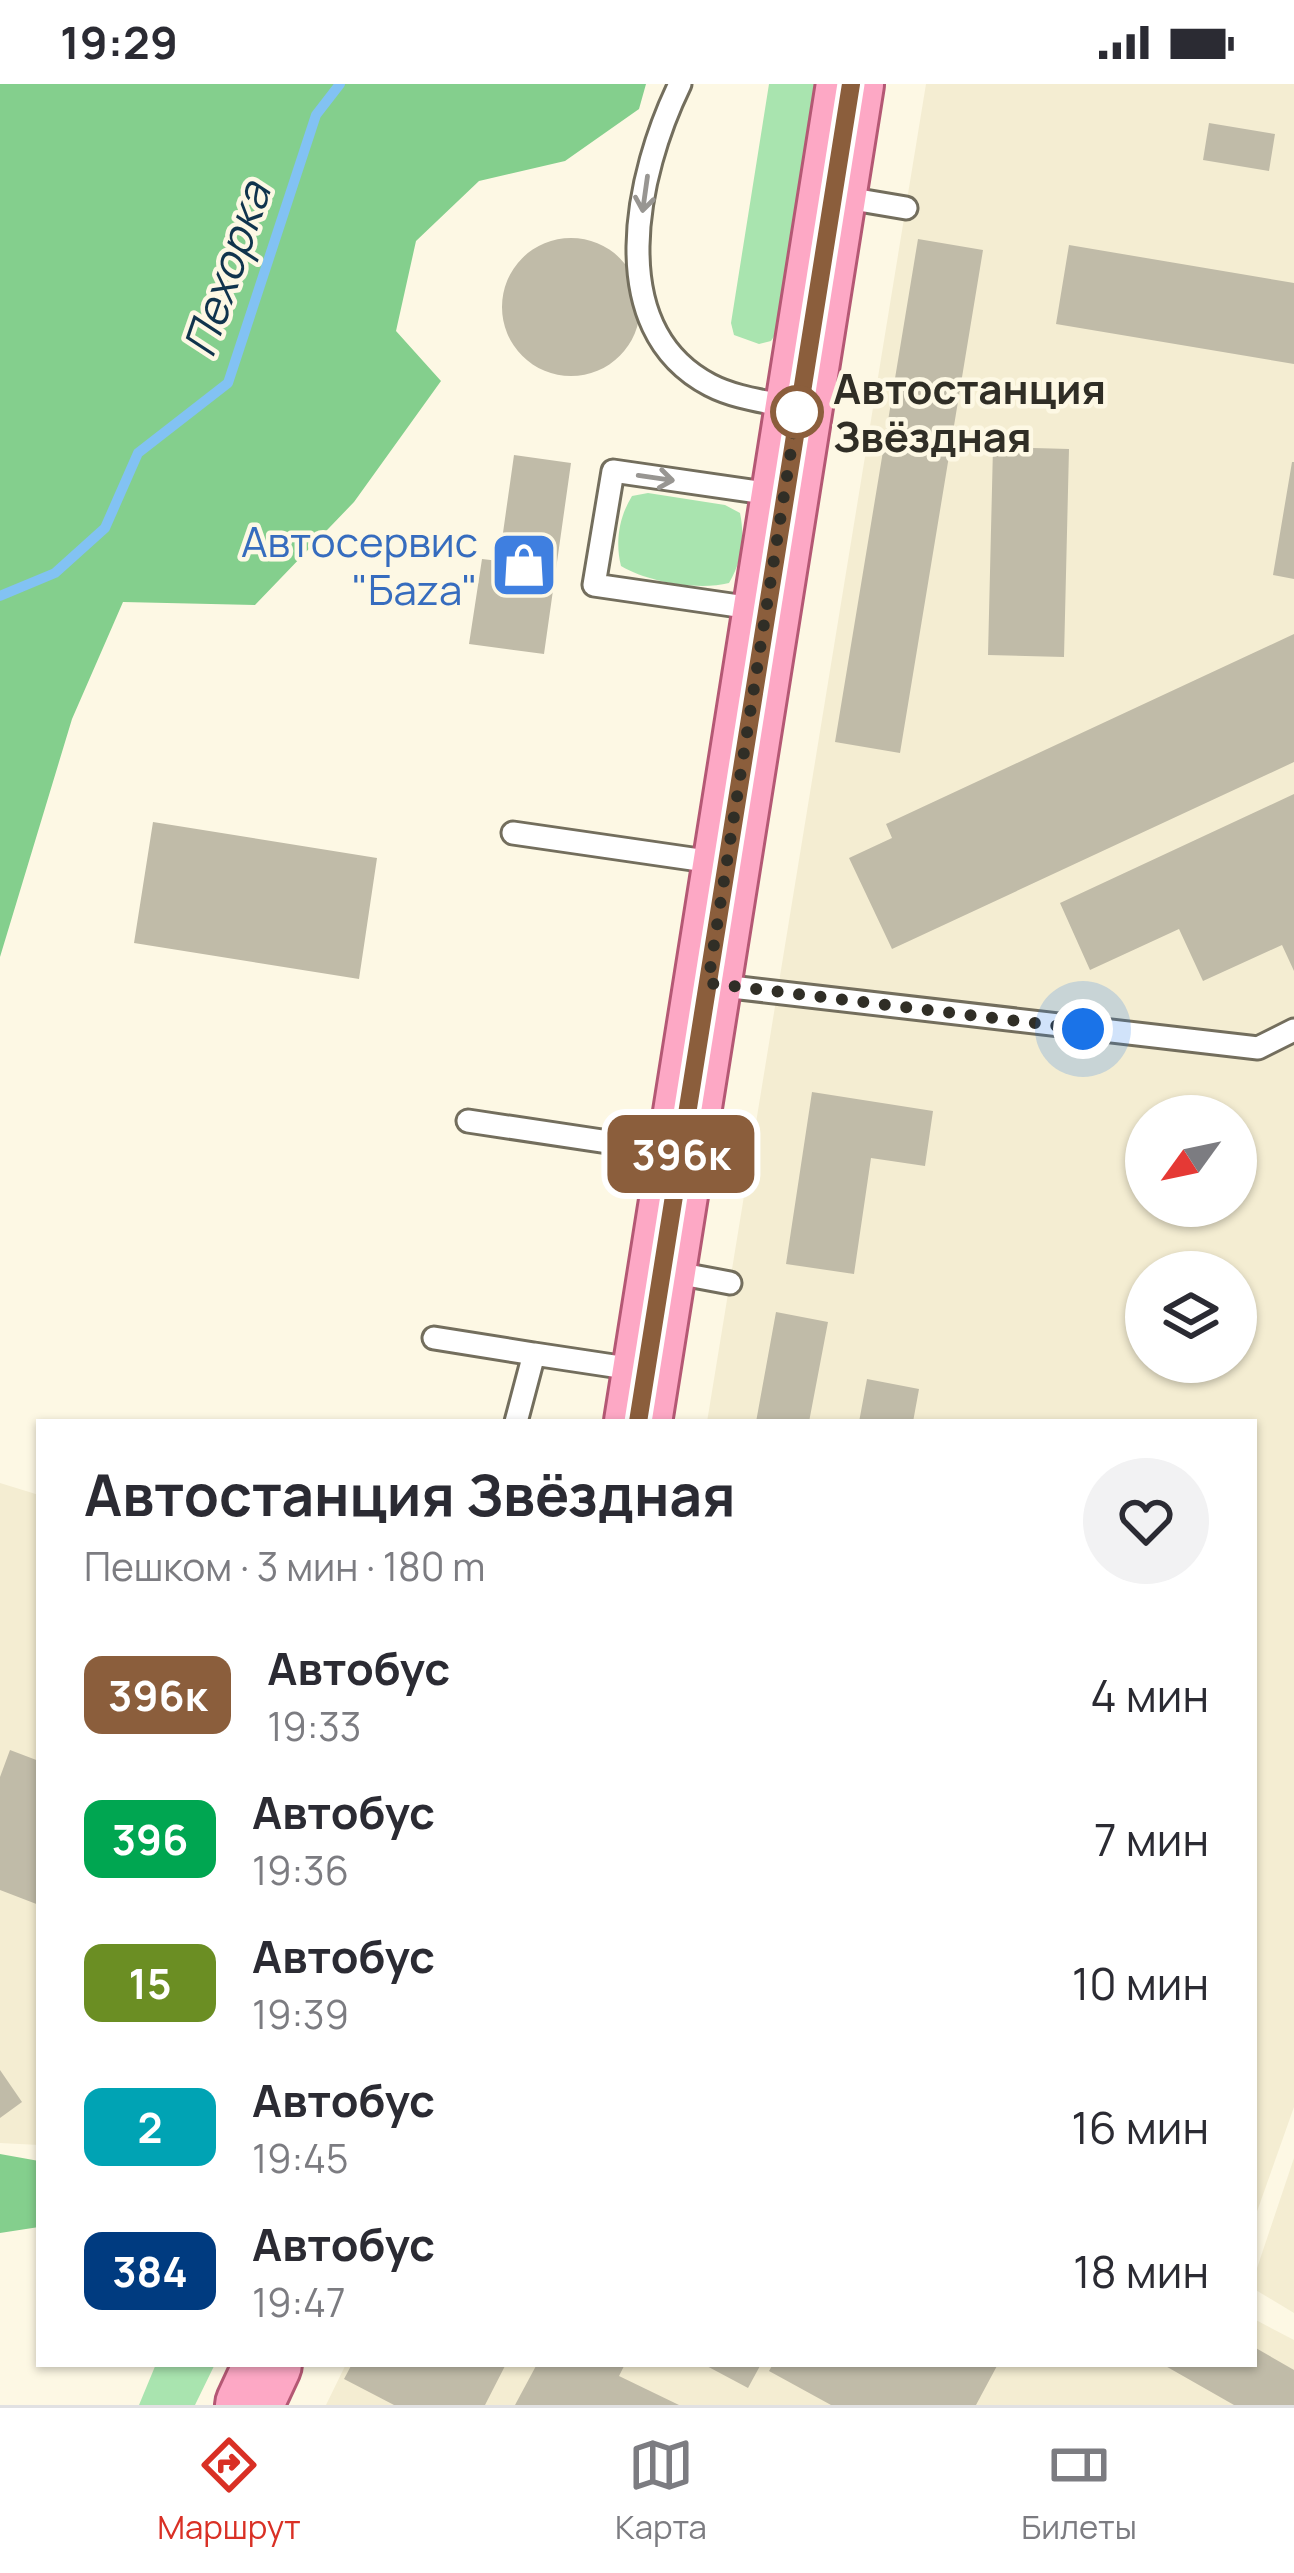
<!DOCTYPE html>
<html lang="ru">
<head>
<meta charset="utf-8">
<style>
	body { margin:0; font-family:Manrope,sans-serif; background:#f2f2f3; color:#2b2b33; height:100vh; display:flex; flex-direction:column; font-size:45px; white-space:nowrap }
	* { box-sizing:border-box; margin:0 }
	p { font-size:39px; color:#7c7c81 }
	.icon { flex:none; width:66px; height:66px; fill:none; stroke:currentColor; stroke-width:2; stroke-linecap:round; stroke-linejoin:round }
	.map { position:relative; flex:1; overflow:hidden }
	.sheet { position:absolute; left:36px; top:1335px; width:1221px; height:948px; display:flex; flex-direction:column; background:#fff; border-radius:0px; box-shadow:0 3px 9px #0004 }
	.sheet>* { flex:none }
	.badge { padding:0 24px; border-radius:18px; font-size:42px; line-height:78px }
	.needle { width:78px; rotate:237deg }
	.controls { position:absolute; left:1125px; top:1011px; display:grid; gap:24px }
	.controls a { display:grid; place-items:center; width:132px; height:132px; border-radius:50%; background:#fff; box-shadow:0 3px 9px #0004; font-size:60px }
	.you { position:absolute; width:60px; height:60px; margin:-30px; border:9px solid #fff; border-radius:50%; background:#1a73e8; box-shadow:0 0 0 18px #1a73e833 }
	.map>.badge { position:absolute; translate:-50% -50%; box-shadow:0 0 0 6px #fff }
	.round { display:grid; place-items:center; flex:none; width:126px; height:126px; border-radius:63px; background:#f2f2f3 }
	.head { display:flex; align-items:center; justify-content:space-between; height:204px; padding:0 48px }
	h1 { font-size:57px; font-weight:700; line-height:90px }
	ul { padding:0; list-style:none }
	li { display:flex; align-items:center; gap:36px; height:144px; padding:0 48px }
	li div { flex:1 }
	li b { display:block; font-size:45px }
	li em { font-style:normal }
	li .badge { min-width:132px; font-weight:700; text-align:center }
	.status { display:flex; justify-content:space-between; align-items:center; height:84px; padding:0 60px; background:#fff; direction:ltr }
	.status svg { height:33px; fill:currentColor }
	.dock { display:flex; justify-content:space-around; align-items:center; height:168px; border-top:3px solid #e1e1e2; background:#fff; font-size:33px; color:#7c7c81 }
	.dock a { display:grid; justify-items:center; gap:6px }
	.dock .current { color:#d93025 }
	.map>svg:first-child { display:block }
	.built { fill:#f4edd2; fill-rule:evenodd }
	.green { fill:#a9e4af }
	.forest { fill:#84cf8d }
	.lines { fill:none; stroke-linecap:round; stroke-linejoin:round }
	.stream { stroke:#82c2f3; stroke-width:10 }
	.building { fill:#c0bba8 }
	.service-casing { stroke:#736e5d; stroke-width:27 }
	.primary-casing { stroke:#b45874; stroke-width:72 }
	.service { stroke:#fff; stroke-width:21 }
	.primary { stroke:#fda8c5; stroke-width:66 }
	.oneway { stroke:#989692 }
	.line-casing { stroke:#fff; stroke-width:27 }
	.line { stroke:#8b5e3c; stroke-width:18 }
	.walk { stroke:#302e26; stroke-width:12; stroke-dasharray:0 21.6 }
	.stop-dot { fill:#fff; stroke:#8b5e3c; stroke-width:6 }
	.labels { text-anchor:middle; dominant-baseline:central; stroke-width:9; stroke-linejoin:round; paint-order:stroke }
	.stop-label { font-size:42px; font-weight:bold; fill:#302e26; stroke:#fdf8e4; text-anchor:start }
	.shop-label { font-size:42px; fill:#366cbe; stroke:#fdf8e4; text-anchor:end }
	.water-label { font-size:45px; font-style:italic; fill:#10344d; stroke:#fdf8e4 }
</style>
</head>
<body>
<div class="status"><b>19:29</b><svg viewBox="0 0 49 12"><path d="M0 12V9h3v3zM5 12V6h3v6zM10 12V3h3v9zM15 12V0h3v12zM26 1h20v11H26zM47 4h2v5h-2z"/></svg></div>
<div class="map">
<svg width="1294" height="2321" viewBox="0 0 1294 2321">
	<rect width="100%" height="100%" fill="#fdf8e4"/>
	<path class="built" d="M926,0H1294V2023L1254,2136V1338H707ZM1146,1032H1236V1122H1146ZM1146,1188H1236V1278H1146Z
		M0,1399L39,1411V2061L0,2059Z
		M1294,2074V2229L1254,2205V2193Z
		M1254,2235L1294,2256V2321H326L346,2280H1254Z"/>
	<path class="green" d="M769,0H816L778,246L771,257L759,260L734,251L731,239Z
		M648,409L725,421L740,429C745,453 742,478 729,499C698,507 648,498 621,482C615,458 619,433 632,412Z
		M156,2280H215L195,2321H139Z"/>
	<path class="forest" d="M0,0H646L639,25L565,77L479,97L416,157L396,247L441,297L354,418L255,521L123,518L72,635L0,873Z
		M0,2070L39,2077V2143L0,2149Z"/>
	<g class="lines">
		<path class="stream" d="M0,512L55,489L105,444L138,369L228,299L316,31L340,0"/>
	</g>
	<path class="building" d="M1209,39L1275,50L1269,87L1203,76Z
		M502 223a69 69 0 1 1 138 0a69 69 0 1 1-138 0Z
		M918,155L983,166L900,669L835,658Z
		M1069,161L1294,199V280L1056,240Z
		M993,363L1069,365L1064,573L988,571Z
		M514,371L571,379L544,570L469,560L482,475L499,477Z
		M1292,378H1294V495L1273,491Z
		M1294,550V678L892,865L849,774L892,754L886,740Z
		M1294,710V887L1282,861L1203,897L1179,845L1090,886L1060,819Z
		M153,738L377,774L359,895L134,859Z
		M812,1008L933,1027L925,1082L871,1074L854,1190L786,1180Z
		M776,1228L828,1238L809,1338H756Z
		M867,1295L919,1305L913,1338H859Z
		M10,1666L39,1677V1821L0,1806V1693Z
		M0,1986L22,2018L0,2034Z
		M1254,2263L1294,2286V2321H1234L1162,2280H1254Z
		M352,2280H506L485,2321H394L344,2295Z
		M537,2280H625L619,2292L679,2321H515Z
		M703,2280H761L748,2304Z
		M773,2280H998L976,2321H831L769,2287Z"/>
	<g class="lines">
		<g class="service-casing">
			<path id="service" d="M680,0C637,88 601,244 710,301C735,314 764,317 791,323
				M841,113L906,124
				M759,525L594,501L613,387L778,411
				M513,749L720,779
				M714,901L1258,964L1294,946
				M468,1037L675,1068
				M666,1187L730,1199
				M434,1254L534,1270
				M516,1338L534,1270L640,1286"/>
		</g>
		<g class="primary-casing">
			<path id="primary" d="M638,1338L850,0
				M249,2321L268,2280"/>
		</g>
		<use href="#service" class="service"/>
		<use href="#primary" class="primary"/>
	</g>
	<defs><path id="oneway-shaft" d="M-6 0H5M1.5-3L5.5 0L1.5 3" fill="none" stroke-width="1.6" stroke-linecap="round" stroke-linejoin="round" transform="scale(3)"/></defs>
	<g class="oneway">
		<use href="#oneway-shaft" transform="translate(645 110) rotate(98)"/>
		<use href="#oneway-shaft" transform="translate(656 394) rotate(8)"/>
	</g>
	<g class="lines">
		<g class="line-casing">
			<path id="line" d="M638,1338L851,0"/>
		</g>
		<use href="#line" class="line"/>
		<path class="walk" d="M797,328L708,899L1083,945"/>
	</g>
	<defs>
		<g id="shop-square" transform="scale(3.45)"><rect x="-9" y="-9" width="18" height="18" rx="4" fill="#3f7fe0" stroke="#fdf8e4"/><path d="M-5-2.5h2.3a2.7 3.5 0 0 1 5.4 0H5L5.5 6h-11ZM-1.5-2.5h3a1.5 2.3 0 0 0-3 0Z" fill="#fff"/></g>
	</defs>
	<g fill-rule="evenodd">
		<use href="#shop-square" x="524" y="481"/>
	</g>
	<circle class="stop-dot" cx="797" cy="328" r="24"/>
	<g class="labels">
		<g class="stop-label">
			<text x="833" y="304">Автостанция<tspan x="833" dy="48">Звёздная</tspan></text>
		</g>
		<g class="shop-label">
			<text x="478" y="457">Автосервис<tspan x="478" dy="48">"Баzа"</tspan></text>
		</g>
		<g class="water-label">
			<text transform="translate(226 185) rotate(-71)">Пехорка</text>
		</g>
	</g>
</svg>
<div class="controls">
<a><svg class="needle" viewBox="-14 -14 28 28"><path d="M0-13l5 13h-10z" fill="#e53935"/><path d="M0 13l5-13h-10z" fill="#7c7c81"/></svg></a>
<a><svg class="icon" aria-label="layers" viewBox="0 0 24 24"><path d="M12 4l9 5-9 5-9-5zM3 14l9 5 9-5"/></svg></a>
</div>
<div class="you" style="left:1083px;top:945px"></div>
<b class="badge" style="left:681px;top:1070px;background:#8b5e3c;color:#fff">396к</b>
<section class="sheet">
<div class="head"><div><h1>Автостанция Звёздная</h1><p>Пешком · 3 мин · 180 m</p></div><a class="round"><svg class="icon" aria-label="heart" viewBox="0 0 24 24"><path d="M12 20l-8-8c-3-5 5-10 8-4 3-6 11-1 8 4z"/></svg></a></div>
<ul>
<li><span class="badge" style="background:#8b5e3c;color:#fff">396к</span><div><b>Автобус</b><p>19:33</p></div><em>4 мин</em></li>
<li><span class="badge" style="background:#00a651;color:#fff">396</span><div><b>Автобус</b><p>19:36</p></div><em>7 мин</em></li>
<li><span class="badge" style="background:#6b8e23;color:#fff">15</span><div><b>Автобус</b><p>19:39</p></div><em>10 мин</em></li>
<li><span class="badge" style="background:#00a3b4;color:#fff">2</span><div><b>Автобус</b><p>19:45</p></div><em>16 мин</em></li>
<li><span class="badge" style="background:#003b80;color:#fff">384</span><div><b>Автобус</b><p>19:47</p></div><em>18 мин</em></li>
</ul>
</section>
</div>
<nav class="dock">
<a class="current"><svg class="icon" aria-label="directions" viewBox="0 0 24 24"><path d="M12 3l9 9-9 9-9-9zM9 14v-3h6M13 9l2 2-2 2"/></svg>Маршрут</a>
<a><svg class="icon" aria-label="map" viewBox="0 0 24 24"><path d="M3 6l6-2 6 2 6-2v14l-6 2-6-2-6 2zM9 4v14M15 6v14"/></svg>Карта</a>
<a><svg class="icon" aria-label="tickets" viewBox="0 0 24 24"><path d="M3 7h18v10H3zM15 7v10"/></svg>Билеты</a>
</nav>
</body>
</html>
